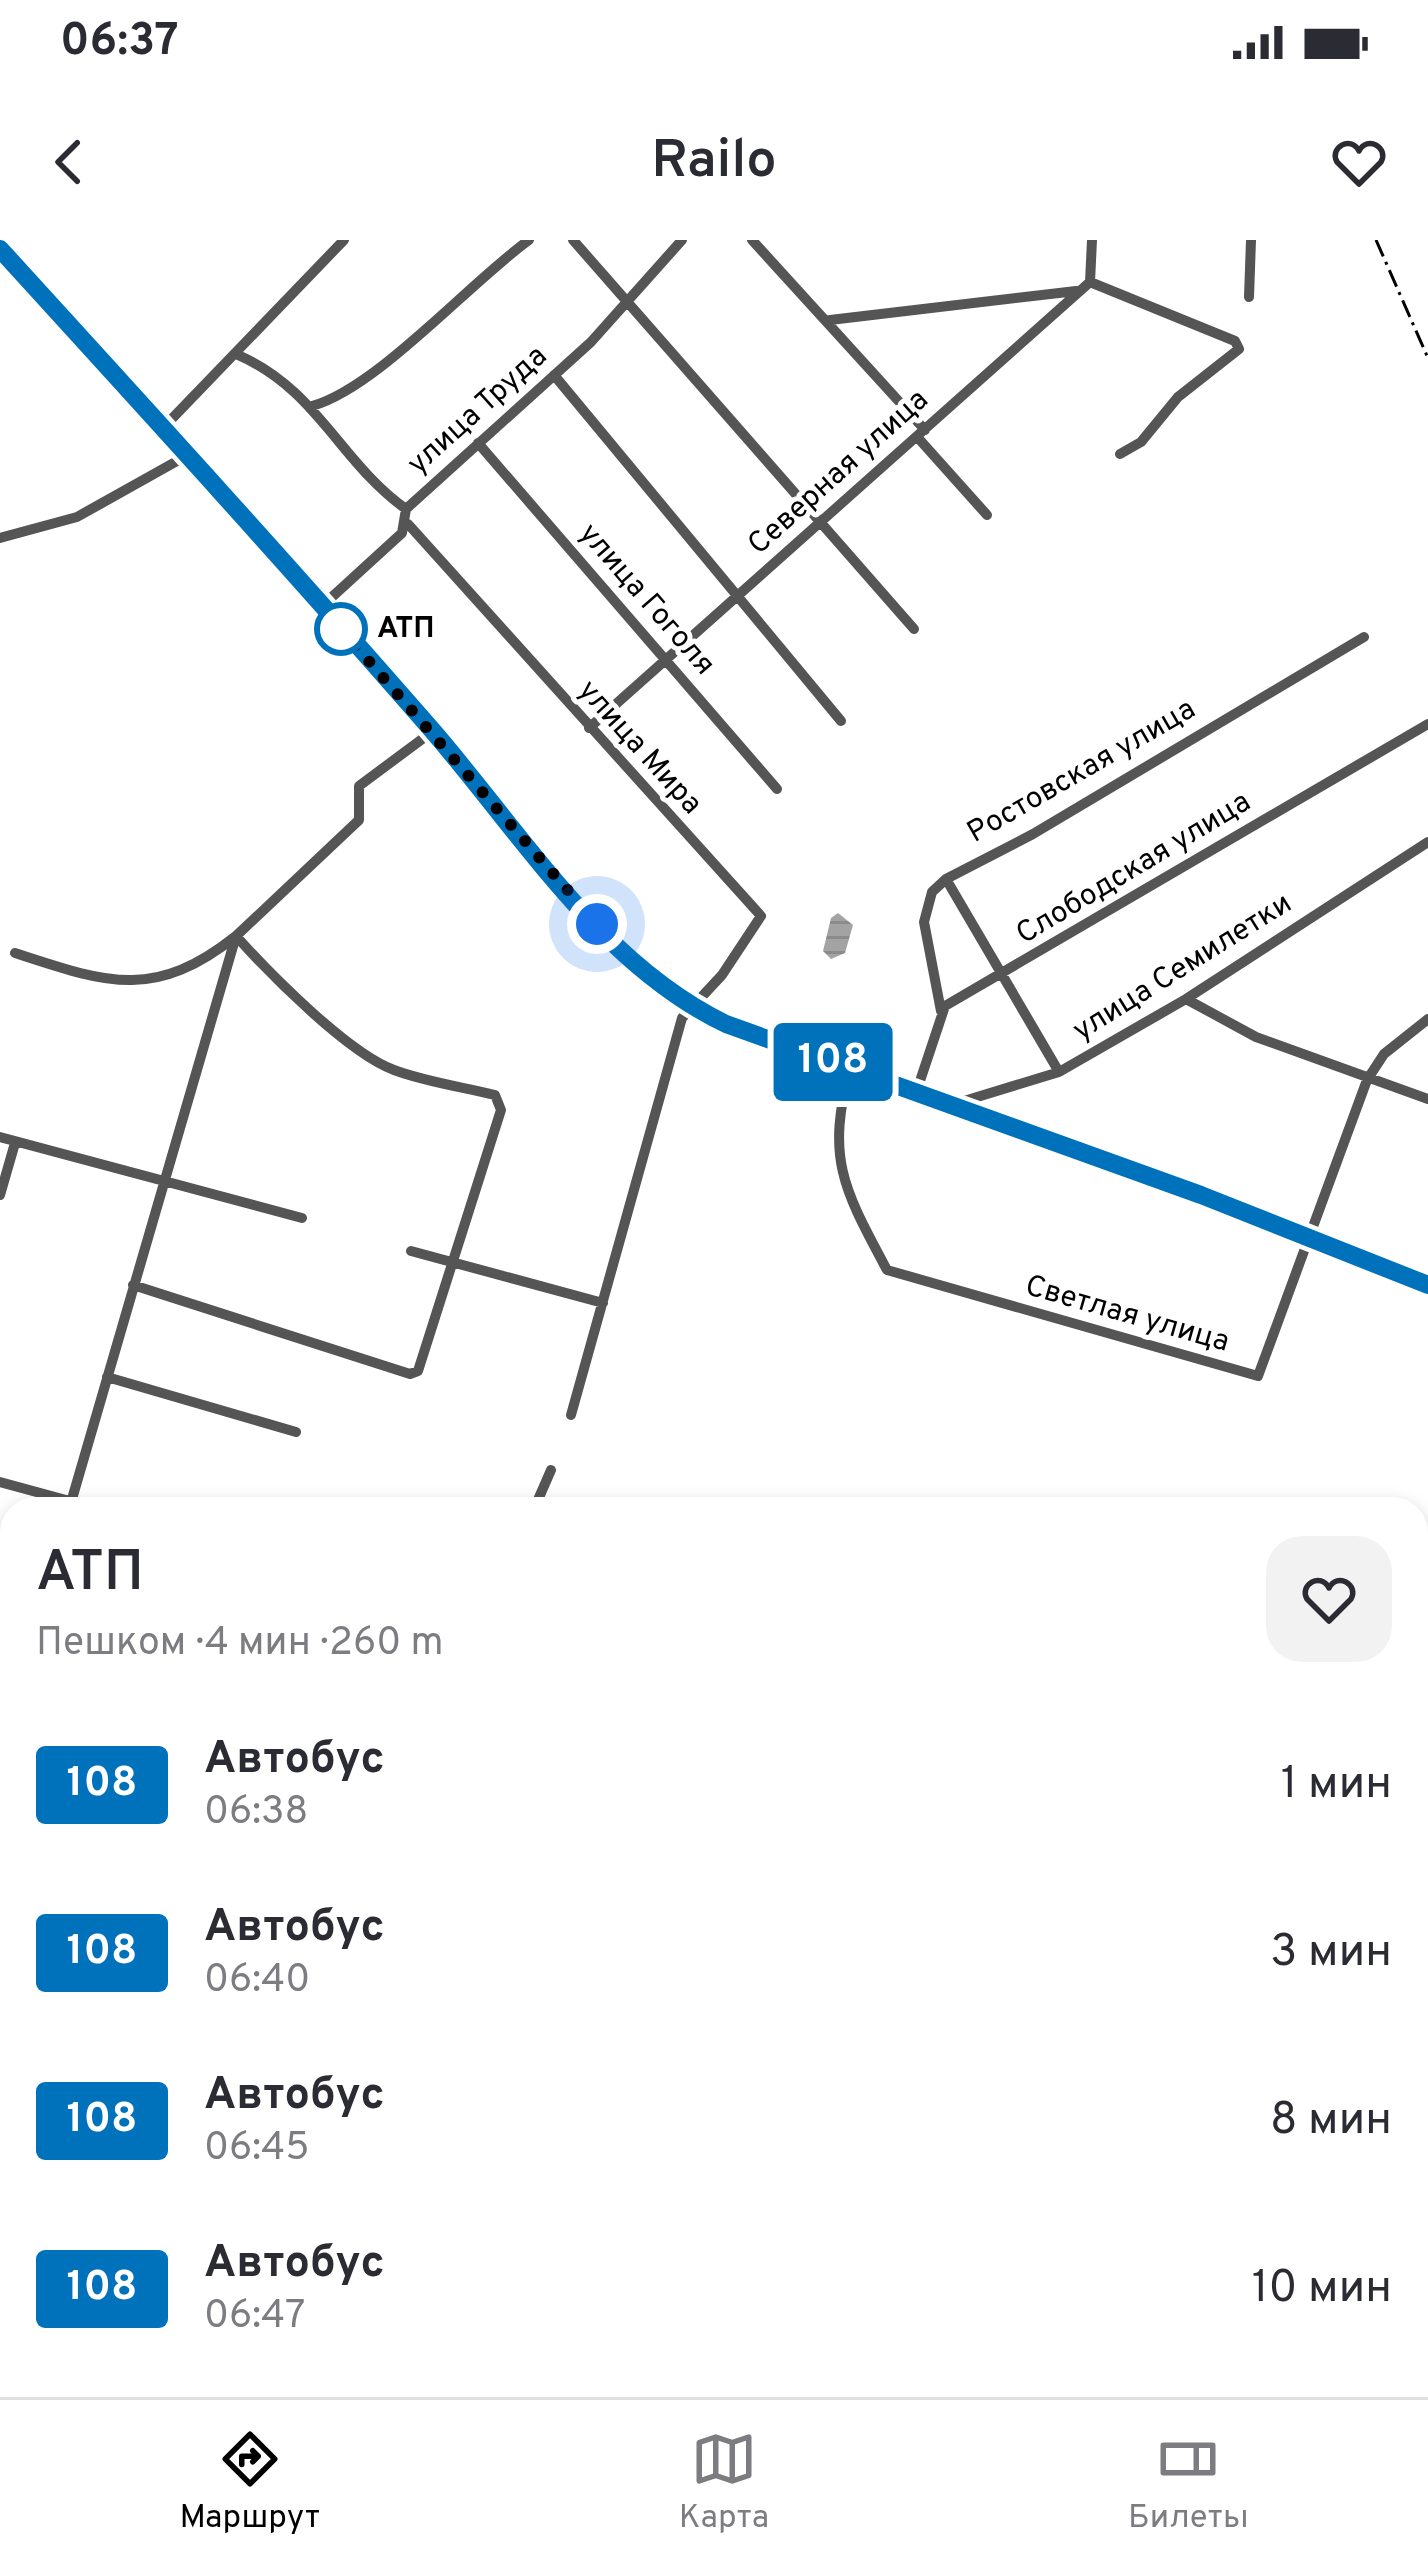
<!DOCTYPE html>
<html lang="ru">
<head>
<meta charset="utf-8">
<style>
	body { margin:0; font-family:Overpass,sans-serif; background:#f2f2f3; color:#2b2b33; height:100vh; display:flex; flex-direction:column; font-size:45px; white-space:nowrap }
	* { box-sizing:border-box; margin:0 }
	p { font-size:39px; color:#7c7c81 }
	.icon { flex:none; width:66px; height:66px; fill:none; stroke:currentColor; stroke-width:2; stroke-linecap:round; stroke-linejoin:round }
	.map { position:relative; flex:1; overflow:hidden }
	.side { position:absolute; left:0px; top:1257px; width:1428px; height:900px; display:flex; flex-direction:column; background:#fff; border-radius:36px 36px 0 0; box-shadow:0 6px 18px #0003 }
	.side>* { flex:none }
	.badge { padding:0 24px; border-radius:9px; font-size:42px; line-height:78px }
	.you { position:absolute; width:60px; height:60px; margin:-30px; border:9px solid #fff; border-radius:50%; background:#1a73e8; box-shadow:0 0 0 18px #1a73e833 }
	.map>.badge { position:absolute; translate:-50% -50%; box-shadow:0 0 0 6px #fff }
	.round { display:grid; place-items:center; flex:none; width:126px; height:126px; border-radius:36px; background:#f2f2f3 }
	.head { display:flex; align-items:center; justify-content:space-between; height:204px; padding:0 36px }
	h1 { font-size:57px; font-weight:600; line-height:90px }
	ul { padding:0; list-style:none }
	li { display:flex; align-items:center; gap:36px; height:168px; padding:0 36px }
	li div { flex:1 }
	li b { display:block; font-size:45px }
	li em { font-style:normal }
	li .badge { min-width:132px; font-weight:700; text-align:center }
	.status { display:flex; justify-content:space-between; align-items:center; height:84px; padding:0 60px; background:#fff; direction:ltr }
	.status svg { height:33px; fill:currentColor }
	header { display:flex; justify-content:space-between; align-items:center; height:156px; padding:0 36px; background:#fff; font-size:54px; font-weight:600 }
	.tab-bar { display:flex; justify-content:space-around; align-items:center; height:168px; border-top:3px solid #e1e1e2; background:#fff; font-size:33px; color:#7c7c81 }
	.tab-bar a { display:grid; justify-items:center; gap:6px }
	.tab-bar .current { color:#000 }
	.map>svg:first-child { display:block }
	.forest { fill:url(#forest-firs) }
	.water { fill:url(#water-rules) }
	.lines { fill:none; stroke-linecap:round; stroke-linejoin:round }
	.minor { stroke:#555; stroke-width:10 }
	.tertiary { stroke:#555; stroke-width:12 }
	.rail { stroke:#000; stroke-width:3; stroke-dasharray:18 6 3 6; stroke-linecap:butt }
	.line-casing { stroke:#fff; stroke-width:27 }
	.line { stroke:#0072bc; stroke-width:18 }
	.walk { stroke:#000; stroke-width:12; stroke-dasharray:0 21.6 }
	.stop-dot { fill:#fff; stroke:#0072bc; stroke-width:6 }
	.labels { text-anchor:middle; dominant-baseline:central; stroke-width:10; stroke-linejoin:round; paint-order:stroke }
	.street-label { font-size:30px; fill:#000; stroke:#fff }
	.stop-label { font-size:30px; font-weight:bold; fill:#000; stroke:#fff; text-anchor:start }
</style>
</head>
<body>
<div class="status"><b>06:37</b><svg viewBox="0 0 49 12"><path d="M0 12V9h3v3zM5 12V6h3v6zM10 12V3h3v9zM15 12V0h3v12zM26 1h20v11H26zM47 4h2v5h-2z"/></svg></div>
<header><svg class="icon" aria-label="back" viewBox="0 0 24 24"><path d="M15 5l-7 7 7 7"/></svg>Railo<svg class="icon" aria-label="heart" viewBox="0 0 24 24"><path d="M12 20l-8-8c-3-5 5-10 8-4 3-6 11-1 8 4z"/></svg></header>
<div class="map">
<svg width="1428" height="2157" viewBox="0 0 1428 2157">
	<defs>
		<pattern id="forest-firs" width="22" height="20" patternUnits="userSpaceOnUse" patternTransform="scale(3)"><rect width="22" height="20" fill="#dcdcdc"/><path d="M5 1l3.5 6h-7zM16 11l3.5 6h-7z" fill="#bbb"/></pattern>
		<pattern id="water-rules" width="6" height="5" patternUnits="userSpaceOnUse" patternTransform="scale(3)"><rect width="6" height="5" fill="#a3a3a3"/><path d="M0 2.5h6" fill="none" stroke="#8b8b8b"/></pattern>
	</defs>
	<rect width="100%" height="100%" fill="#fff"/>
	<path class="forest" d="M807,2145H1345L1339,2157H808Z"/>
	<path class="water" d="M838,673L853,685L845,713L831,719L823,711L831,678Z"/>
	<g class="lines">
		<path class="minor" d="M573,0L914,389
			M752,0L925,190
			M1090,42L1235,101L1239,109L1178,157L1141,202L1120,214
			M1249,57L1251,0
			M830,80L1076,51
			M238,115C317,149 340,222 406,269
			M554,135L841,481
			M312,166C377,148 469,43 529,0
			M162,189L344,0
			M919,199L987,275
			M478,203L777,549
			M408,284L761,676L722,735L682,778L571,1175
			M0,298L77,277L186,216
			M321,367L402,293L406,269L591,102L682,0
			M589,488L1090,42L1092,0
			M946,639L1059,832
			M15,713C107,743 154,761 236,696C270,734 348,813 394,830C426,842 463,847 495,855L501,870L418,1131L410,1134L133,1045
			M1186,759L1256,797L1428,859
			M941,771L924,682L932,652L946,639L1033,594L1364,397
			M850,828C826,919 843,948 887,1030L1258,1136L1367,840L1384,814L1428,779
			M916,853L945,766L1428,484
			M951,865L1059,832L1186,759L1428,602
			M0,897L302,978
			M0,955L15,903
			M411,1011L603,1063
			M107,1137L296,1192
			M0,1242L99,1269
			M72,1259L236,696L359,580V546L433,491
			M534,1269L551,1230
			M0,1529L12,1530
			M82,2145V2157
			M383,2145V2157
			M534,2145V2157
			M232,2157V2145"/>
		<path class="tertiary" d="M0,9C145,168 291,328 432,490C522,593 600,723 726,784L1201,955L1428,1045"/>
		<path class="rail" d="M1376,0L1428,118"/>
	</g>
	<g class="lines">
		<g class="line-casing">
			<path id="line" d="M0,9C145,168 291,328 432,490C521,593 601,724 726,784L1201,955L1428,1045"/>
		</g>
		<use href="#line" class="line"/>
		<path class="walk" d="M341,389L597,684"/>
	</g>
	<circle class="stop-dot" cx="341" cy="389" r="24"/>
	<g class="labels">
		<g class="street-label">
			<text transform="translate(478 171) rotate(-42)">улица Труда</text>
			<text transform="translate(839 233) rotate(-42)">Северная улица</text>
			<text transform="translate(646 360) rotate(49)">улица Гоголя</text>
			<text transform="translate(639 508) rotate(48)">улица Мира</text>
			<text transform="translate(1082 532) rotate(-30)">Ростовская улица</text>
			<text transform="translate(1134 629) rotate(-31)">Слободская улица</text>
			<text transform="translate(1183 728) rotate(-32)">улица Семилетки</text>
			<text transform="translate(1127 1075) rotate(16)">Светлая улица</text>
		</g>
		<g class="stop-label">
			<text x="377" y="389">АТП</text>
		</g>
	</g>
</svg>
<div class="you" style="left:597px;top:684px"></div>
<b class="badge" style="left:833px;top:822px;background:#0072bc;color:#fff">108</b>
<section class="side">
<div class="head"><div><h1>АТП</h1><p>Пешком · 4 мин · 260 m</p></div><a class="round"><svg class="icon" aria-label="heart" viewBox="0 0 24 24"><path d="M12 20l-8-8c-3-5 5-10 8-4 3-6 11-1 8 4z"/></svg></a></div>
<ul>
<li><span class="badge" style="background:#0072bc;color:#fff">108</span><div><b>Автобус</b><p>06:38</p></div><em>1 мин</em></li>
<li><span class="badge" style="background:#0072bc;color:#fff">108</span><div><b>Автобус</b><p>06:40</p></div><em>3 мин</em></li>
<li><span class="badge" style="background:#0072bc;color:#fff">108</span><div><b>Автобус</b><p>06:45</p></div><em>8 мин</em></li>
<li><span class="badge" style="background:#0072bc;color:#fff">108</span><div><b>Автобус</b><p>06:47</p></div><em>10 мин</em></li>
</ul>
</section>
</div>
<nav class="tab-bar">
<a class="current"><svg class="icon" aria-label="directions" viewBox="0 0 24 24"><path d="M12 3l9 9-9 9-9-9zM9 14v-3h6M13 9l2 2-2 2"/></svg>Маршрут</a>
<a><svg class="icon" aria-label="map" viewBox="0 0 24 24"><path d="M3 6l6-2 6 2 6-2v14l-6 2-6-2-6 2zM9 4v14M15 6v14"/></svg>Карта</a>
<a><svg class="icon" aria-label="tickets" viewBox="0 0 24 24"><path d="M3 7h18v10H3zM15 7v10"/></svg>Билеты</a>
</nav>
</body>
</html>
